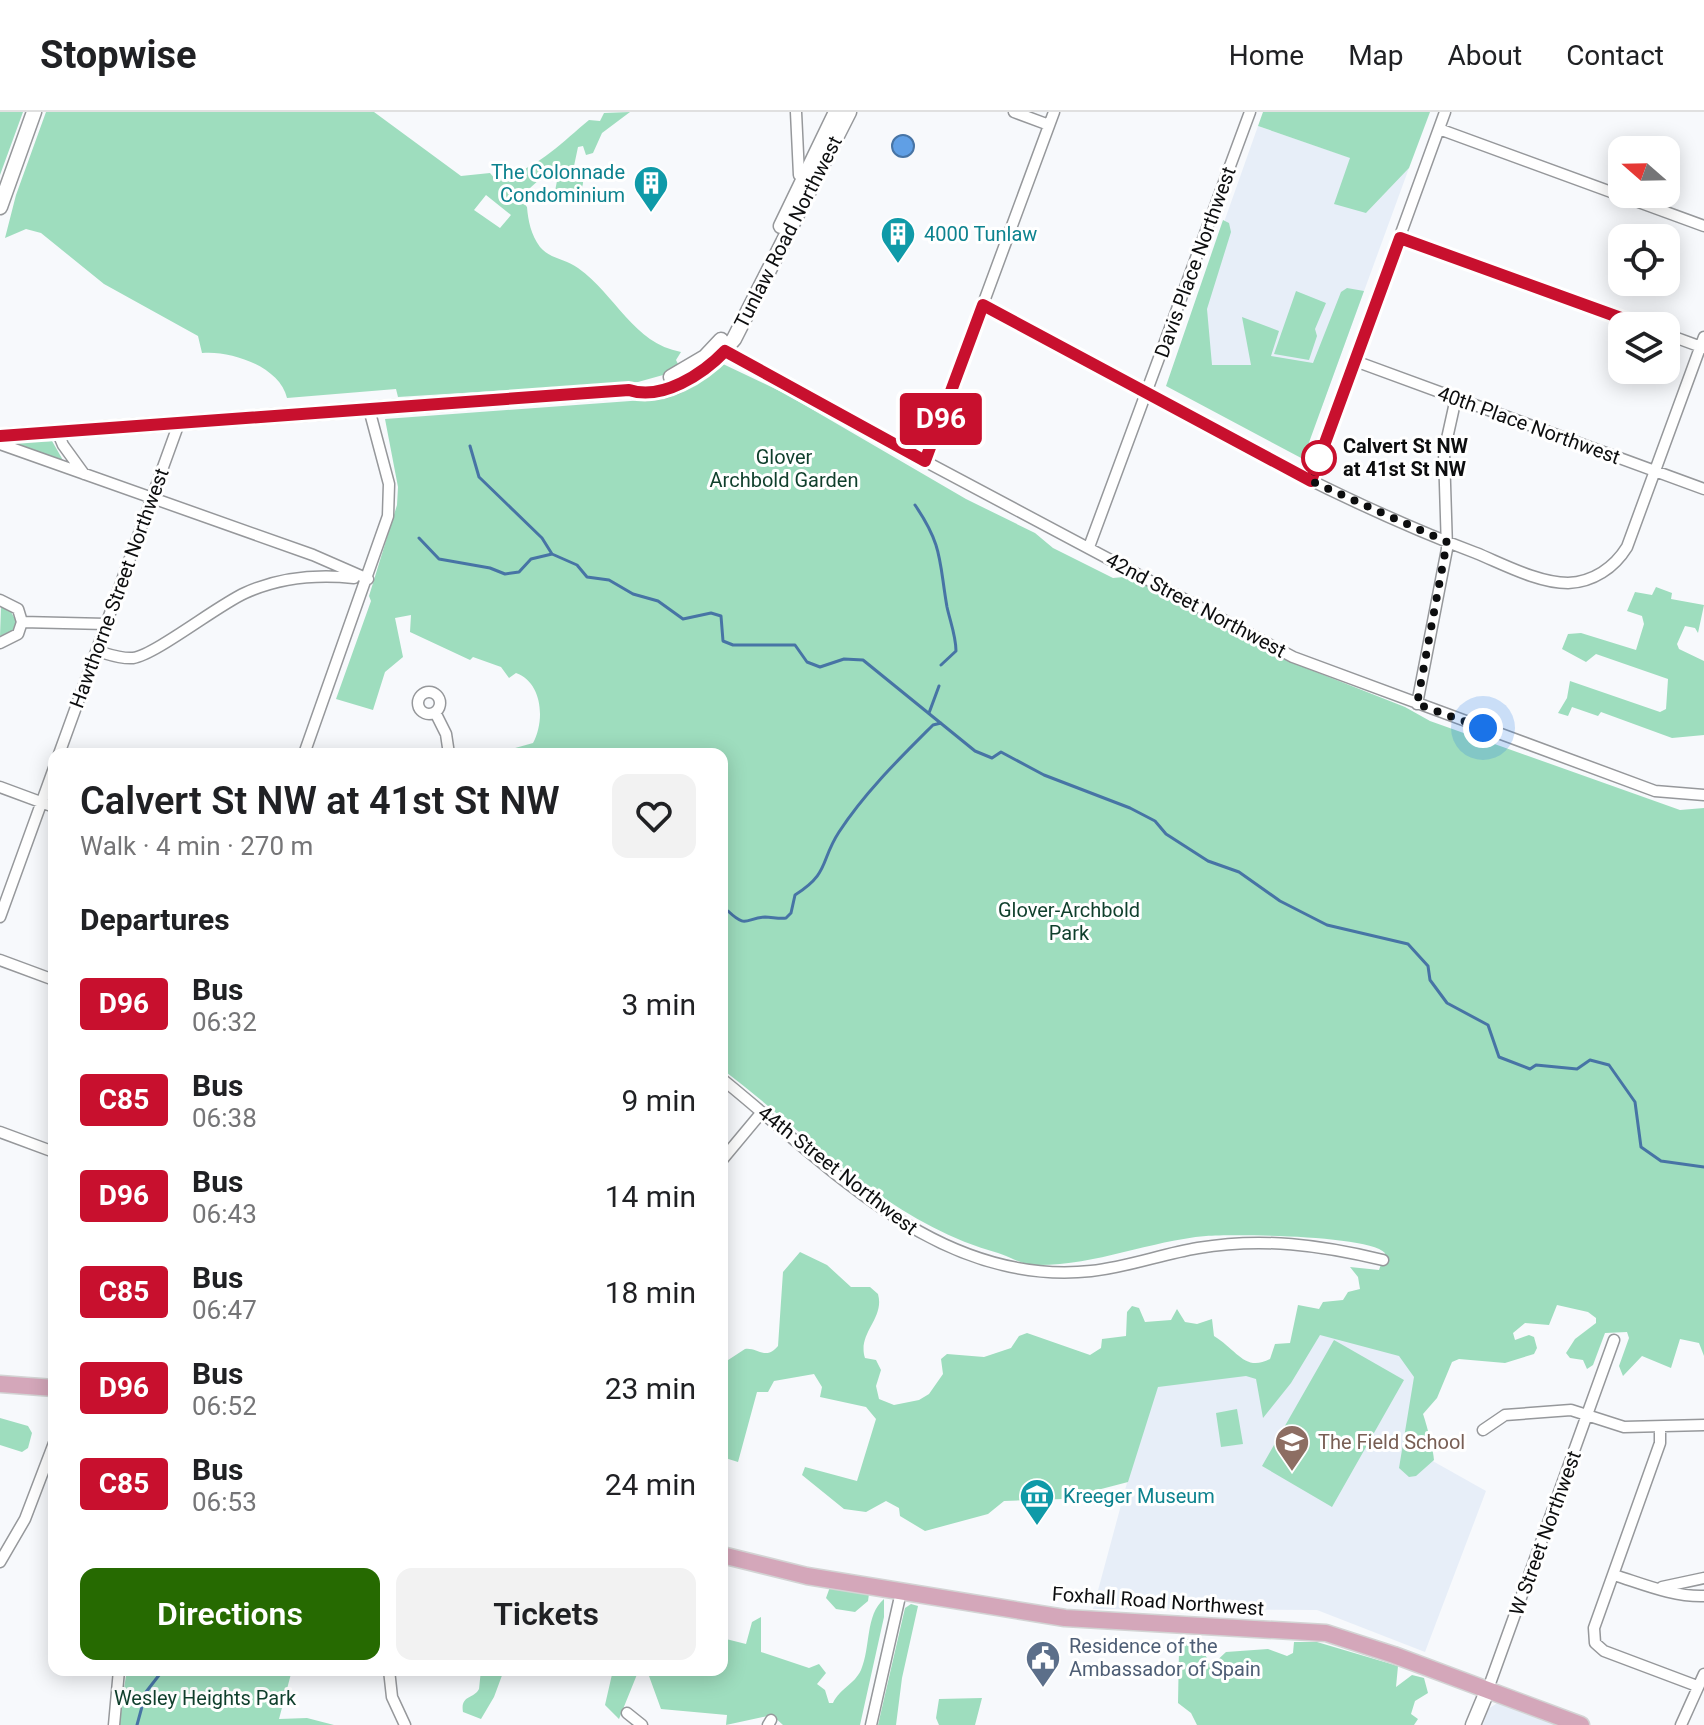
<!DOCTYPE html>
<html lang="en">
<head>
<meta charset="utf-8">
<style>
	body { margin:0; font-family:Roboto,sans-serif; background:#f2f2f2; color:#202124; height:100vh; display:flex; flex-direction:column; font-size:30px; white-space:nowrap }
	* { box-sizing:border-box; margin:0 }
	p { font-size:26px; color:#757577 }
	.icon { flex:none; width:44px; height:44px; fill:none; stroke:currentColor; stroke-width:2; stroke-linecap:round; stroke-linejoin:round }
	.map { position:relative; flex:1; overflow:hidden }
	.details { position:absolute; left:48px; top:636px; width:680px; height:928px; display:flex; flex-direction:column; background:#fff; border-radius:16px; box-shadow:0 4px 20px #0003 }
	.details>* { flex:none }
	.badge { padding:0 16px; border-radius:6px; font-size:28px; line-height:52px }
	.needle { width:52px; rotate:290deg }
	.controls { position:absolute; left:1608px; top:24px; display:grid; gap:16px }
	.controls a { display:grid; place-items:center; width:72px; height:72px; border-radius:16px; background:#fff; box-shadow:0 4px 20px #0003; font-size:40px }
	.you { position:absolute; width:40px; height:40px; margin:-20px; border:6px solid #fff; border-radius:50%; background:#1a73e8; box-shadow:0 0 0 12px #1a73e833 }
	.map>.badge { position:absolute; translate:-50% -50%; box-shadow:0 0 0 4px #fff }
	h2 { padding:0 32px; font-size:30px; line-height:72px }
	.round { display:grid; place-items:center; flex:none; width:84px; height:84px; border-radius:16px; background:#f2f2f2 }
	.summary { display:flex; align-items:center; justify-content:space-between; height:136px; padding:0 32px }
	h1 { font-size:38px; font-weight:600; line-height:60px }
	.button { display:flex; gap:16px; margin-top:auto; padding:16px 32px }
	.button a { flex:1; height:92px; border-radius:16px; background:#266a01; color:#fff; font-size:32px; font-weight:600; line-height:92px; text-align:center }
	.button a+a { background:#f2f2f2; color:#202124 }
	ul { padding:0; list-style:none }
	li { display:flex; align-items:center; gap:24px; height:96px; padding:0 32px }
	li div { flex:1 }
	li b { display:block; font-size:30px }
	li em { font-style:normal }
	li .badge { min-width:88px; font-weight:700; text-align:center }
	header { display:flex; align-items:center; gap:48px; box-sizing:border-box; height:112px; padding:0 40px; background:#fff; border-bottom:2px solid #e0e0e0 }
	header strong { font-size:38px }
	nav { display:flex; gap:44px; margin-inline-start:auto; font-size:28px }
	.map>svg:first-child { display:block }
	.built { fill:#e7eef8 }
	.green { fill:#9eddbe; fill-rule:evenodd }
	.water { fill:#609fe5; stroke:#4774a5; stroke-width:2 }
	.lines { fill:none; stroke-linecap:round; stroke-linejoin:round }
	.stream { stroke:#4774a5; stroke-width:3 }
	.street-casing { stroke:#96989b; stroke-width:13 }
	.secondary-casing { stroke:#96989b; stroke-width:17 }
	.primary-casing { stroke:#d3d4d4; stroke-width:19 }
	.street { stroke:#fff; stroke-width:10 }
	.secondary { stroke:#fff; stroke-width:14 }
	.primary { stroke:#d4a7ba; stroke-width:16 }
	.line-casing { stroke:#fff; stroke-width:18 }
	.line { stroke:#c8102e; stroke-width:12 }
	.walk { stroke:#0d0e0f; stroke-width:8; stroke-dasharray:0 14.4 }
	.stop-dot { fill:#fff; stroke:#c8102e; stroke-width:4 }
	.labels { text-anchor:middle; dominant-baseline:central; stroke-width:6; stroke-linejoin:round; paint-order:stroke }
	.culture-label { font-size:20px; fill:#0d838f; stroke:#fff; text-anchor:start }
	.street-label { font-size:20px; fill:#0d0e0f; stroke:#fff }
	.stop-label { font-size:20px; font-weight:bold; fill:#0d0e0f; stroke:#fff; text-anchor:start }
	.park-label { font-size:20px; fill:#0f3f2c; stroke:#fff }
	.education-label { font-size:20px; fill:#785e54; stroke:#fff; text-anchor:start }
	.service-label { font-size:20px; fill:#4e5e75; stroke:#fff; text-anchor:start }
</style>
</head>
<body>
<header>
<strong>Stopwise</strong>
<nav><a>Home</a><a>Map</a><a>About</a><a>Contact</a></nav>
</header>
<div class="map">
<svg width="1704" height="1613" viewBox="0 0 1704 1613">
	<rect width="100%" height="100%" fill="#f7f9fc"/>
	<path class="built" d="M1258,14L1351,46L1366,101L1409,56L1321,297L1175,249Z
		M1380,1164L1446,1245L1419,1296L1422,1343L1486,1379L1425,1540L1317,1498L1093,1497L1155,1267L1270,1261Z
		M1499,1590L1561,1613H1483L1488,1597Z"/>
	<path class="green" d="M0,0H23L0,63Z
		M46,0H374L461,64L490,61L495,67C533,61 560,32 589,8L600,9L604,1L630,0L602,21L593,41L586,43L583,34L578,35L574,54C583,63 587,71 578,81L569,77L560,86L554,84L558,64L551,57L519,86L527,95C528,108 531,123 540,135C550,147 566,147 578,156C616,183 633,231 681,240L676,248L681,258L638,270L398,285L396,277L287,286C280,255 231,238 202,241L198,224L104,172L41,121L26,117L5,126L16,83ZM486,83L511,103L500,116L474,98Z
		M1263,0H1430L1409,56L1366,101L1334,92L1350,46L1258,14Z
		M1223,108L1229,111L1231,120L1207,197L1212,253H1251L1242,205L1279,219L1271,244L1313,251L1341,180L1347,176L1364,179L1303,347L1166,274Z
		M1296,179L1326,191L1315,217L1317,224L1309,248L1274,242Z
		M723,252L784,281L966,387L1035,421L1053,436L1113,466L1135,464L1273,543L1405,595L1430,609L1680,698L1704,696V1244L1699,1231L1680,1227L1671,1256L1642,1244L1623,1264L1619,1254L1629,1226L1627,1220L1605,1221L1593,1253L1587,1257L1583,1248L1570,1246L1566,1241L1575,1227L1596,1211V1206L1588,1200L1557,1193L1549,1213L1525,1211L1513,1221L1515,1228L1529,1223L1534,1225L1537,1236L1534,1242L1505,1251L1459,1247L1452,1250L1437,1286L1423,1302C1426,1310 1434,1340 1434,1348L1416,1364L1409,1365L1399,1356L1414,1265L1399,1244L1320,1223L1291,1271L1263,1306L1256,1267L1246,1264L1158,1275L1128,1370L1063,1387L1004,1389L988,1402L925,1419L900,1404L899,1396L886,1389L866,1400L844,1397L802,1363L805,1355L857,1369L876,1307L866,1295L820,1285L822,1275L814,1262L774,1269L768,1280H757L738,1350L722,1345V1252L745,1237C757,1235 766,1249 778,1234L783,1160L800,1140L827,1153L851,1175H870L878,1182C885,1207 857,1221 865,1246L876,1248L881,1258L876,1274L879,1287L894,1293L919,1288L929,1282L943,1262L941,1247L947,1242L984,1245L1011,1236L1019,1224L1027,1221L1090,1243L1101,1236L1102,1227L1126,1224L1127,1200L1132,1194L1139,1196L1145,1210L1171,1208L1177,1197L1185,1210L1197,1212L1212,1207L1214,1224C1238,1239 1245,1260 1270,1247L1275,1232L1290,1231L1298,1193L1319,1197L1323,1190L1343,1188L1348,1180L1360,1177L1358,1165L1350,1155L1379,1158L1385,1141C1369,1123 1235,1122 1206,1124C1148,1129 1092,1155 1032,1153C1020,1152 1009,1144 998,1141C889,1111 810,1024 722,957V642H512L508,638L533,631C545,609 543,571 516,561L509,566L501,555L473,545L470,548L410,520L411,503L395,506L403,545L385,560L373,598L336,587L371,489L369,484L397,393L398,375L385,307L644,288L677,281Z
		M52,329L64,350L15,334L16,331Z
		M1656,475L1672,481L1671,487L1704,493L1698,521L1695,516L1685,514L1677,532L1679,537L1704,549V623L1672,626L1601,600L1598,604L1572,595L1568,604L1558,601L1567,586L1570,569L1660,600L1666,597L1668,567L1596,542L1586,550L1562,537L1568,522L1581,521L1636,538L1644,512L1642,504L1627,499L1635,480L1652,483Z
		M1,495L10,498L16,509L13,518L0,524Z
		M1334,1228L1404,1268L1332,1395L1262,1354Z
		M1237,1297L1243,1332L1221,1335L1216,1301Z
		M0,1306L28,1314L32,1321L28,1336L22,1340L0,1333Z
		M830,1475L869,1482L868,1489L855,1500L836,1497L826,1486Z
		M884,1487V1505L860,1613H783L772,1603L726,1613L727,1603L661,1597L649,1564L638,1560L619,1607L605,1593L613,1558H722V1526L746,1532L752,1510L761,1505V1540L809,1556L819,1552L826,1561L817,1572L825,1578L829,1591H833C840,1576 854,1573 861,1558C871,1535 865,1503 884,1487Z
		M911,1492L918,1494L902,1566L896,1613H878L905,1496Z
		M1185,1527L1198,1529L1211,1554L1226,1540L1268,1537L1287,1544L1293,1541L1294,1530H1317L1398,1554L1396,1575L1412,1563L1424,1566L1428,1581L1415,1589L1411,1602L1418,1607L1414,1613H1197L1191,1601L1178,1591L1179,1537Z
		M127,1558H292L279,1607L307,1606L334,1613H118Z
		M481,1558H504L494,1585L481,1607L463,1600C460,1583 474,1587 479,1577Z
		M982,1586L975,1613H939L936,1606L939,1587Z"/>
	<path class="water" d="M892 34a11 11 0 1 1 22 0a11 11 0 1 1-22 0Z"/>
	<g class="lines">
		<path class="stream" d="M470,334L479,365L542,426L552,442L577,453L587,465L609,468L633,482L658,489L683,507L711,501L721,504L723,529L733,533H795L807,550L820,555L844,547L863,548L975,639L992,646L1001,640L1044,663L1130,696L1155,709L1166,722L1208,749L1239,760L1280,789L1327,813L1408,832L1428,854L1430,868L1447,891L1488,913L1499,945L1530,957L1536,953L1577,957L1590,948L1609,953L1635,990L1641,1035L1661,1049L1704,1055
			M915,393C943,434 939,449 947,495C950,509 956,524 956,539L941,553
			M419,426L439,447L490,456L505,462L519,460L531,447L552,442
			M929,601L939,574
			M722,800L728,799C747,817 745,806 765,805C772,805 779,807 786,806L791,801L795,783C830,761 820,749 839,720C865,680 900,646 933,613L941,611
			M137,1613L146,1580L163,1558"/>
		<g class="street-casing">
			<path id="street" d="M796,0L799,63L807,70
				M1014,0L1049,13
				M1439,17L1704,114
				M1400,126L1643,214
				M983,193C1146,278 1303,376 1476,441C1503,452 1538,471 1568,471C1593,470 1614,456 1627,435L1704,225
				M1666,222L1704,236
				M721,236L823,295L1293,545L1655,679L1704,683
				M1355,249L1704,377
				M57,319L63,333L84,362
				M0,332L313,443L368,467
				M925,349L1054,0
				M1311,369L1445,0
				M1089,435L1250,0
				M0,488L18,497L22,510L18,522L0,531
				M22,510L106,512
				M97,539C108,542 120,547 133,546C155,543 218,493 245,481C280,465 316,462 354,466
				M418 591a11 11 0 1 1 22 0a11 11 0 1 1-22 0Z
				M1417,592L1447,437L1444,340L1456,286
				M435,600L446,622L449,642
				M59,642L179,311
				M304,642L388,404L389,372L369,297
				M0,675L54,695
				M0,805L54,656
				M0,848L54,868
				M722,967C831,1055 939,1175 1091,1159C1128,1155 1162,1142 1198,1136C1262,1125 1321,1133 1383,1148
				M0,1020L54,1040
				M722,1048L762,1000
				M1660,1315V1331L1594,1516L1595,1531L1604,1539L1697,1574
				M1483,1318L1505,1303L1571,1298L1624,1315L1704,1313
				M0,1450L25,1407L54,1331
				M1614,1463C1643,1472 1673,1485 1704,1484
				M1662,1475L1704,1466
				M389,1558L392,1585L405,1613
				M1488,1577L1614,1228
				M627,1601L642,1613
				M114,1613L119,1558
				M768,1613L771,1608
				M871,1613L901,1480
				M1681,1613L1704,1562"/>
		</g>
		<g class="secondary-casing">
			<path id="secondary" d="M0,95L34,0
				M781,114L836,0
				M671,265L705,245L721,228
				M0,324L629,278C668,291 711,256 734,227L849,0
				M1473,1613L1488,1577"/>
		</g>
		<g class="primary-casing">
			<path id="primary" d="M0,1272L54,1276
				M722,1443L807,1464L1065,1506L1326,1521L1394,1543L1581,1613"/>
		</g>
		<use href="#street" class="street"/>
		<use href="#secondary" class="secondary"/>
		<use href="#primary" class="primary"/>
	</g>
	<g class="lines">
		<g class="line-casing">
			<path id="line" d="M0,324L629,278C662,289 703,262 725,239L925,349L983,193L1311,369L1400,126L1643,214"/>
		</g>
		<use href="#line" class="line"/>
		<path class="walk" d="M1319,346L1311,369L1447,430L1417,592L1483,616"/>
	</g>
	<defs>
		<g id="building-pin" transform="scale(1.8)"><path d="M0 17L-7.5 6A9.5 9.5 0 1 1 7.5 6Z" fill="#0f9aa8" stroke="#fff"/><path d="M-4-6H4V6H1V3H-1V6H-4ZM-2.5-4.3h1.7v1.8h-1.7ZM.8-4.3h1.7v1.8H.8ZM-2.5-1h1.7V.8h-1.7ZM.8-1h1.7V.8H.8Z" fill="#fff"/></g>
		<g id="school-pin" transform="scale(1.8)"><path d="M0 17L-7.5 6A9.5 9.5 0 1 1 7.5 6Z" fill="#8d6e63" stroke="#fff"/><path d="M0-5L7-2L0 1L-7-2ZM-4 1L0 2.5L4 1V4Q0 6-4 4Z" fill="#fff"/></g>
		<g id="museum-pin" transform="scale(1.8)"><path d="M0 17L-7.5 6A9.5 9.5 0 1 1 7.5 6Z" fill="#0f9aa8" stroke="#fff"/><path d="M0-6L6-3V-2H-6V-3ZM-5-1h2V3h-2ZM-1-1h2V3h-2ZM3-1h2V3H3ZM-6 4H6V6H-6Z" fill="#fff"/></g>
		<g id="civic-pin" transform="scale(1.8)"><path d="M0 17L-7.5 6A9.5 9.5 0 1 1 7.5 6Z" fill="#5c6f8a" stroke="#fff"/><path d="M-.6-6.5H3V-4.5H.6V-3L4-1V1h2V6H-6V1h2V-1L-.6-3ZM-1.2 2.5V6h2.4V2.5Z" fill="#fff"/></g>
	</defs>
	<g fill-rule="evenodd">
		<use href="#building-pin" x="651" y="71"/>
		<use href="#building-pin" x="898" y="122"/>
		<use href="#school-pin" x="1292" y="1330"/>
		<use href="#museum-pin" x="1037" y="1384"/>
		<use href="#civic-pin" x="1043" y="1546"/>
	</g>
	<circle class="stop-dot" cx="1319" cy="346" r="16"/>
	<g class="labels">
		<g class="culture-label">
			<text x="625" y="60" text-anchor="end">The Colonnade<tspan x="625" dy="23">Condominium</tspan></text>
			<text x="924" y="122">4000 Tunlaw</text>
			<text x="1063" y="1384">Kreeger Museum</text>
		</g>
		<g class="street-label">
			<text transform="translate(788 120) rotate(-63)">Tunlaw Road Northwest</text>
			<text transform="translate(1195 150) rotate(-70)">Davis Place Northwest</text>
			<text transform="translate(1529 313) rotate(20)">40th Place Northwest</text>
			<text transform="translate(119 476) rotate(-70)">Hawthorne Street Northwest</text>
			<text transform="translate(1196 493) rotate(28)">42nd Street Northwest</text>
			<text transform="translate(838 1058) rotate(38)">44th Street Northwest</text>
			<text transform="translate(1545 1421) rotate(-70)">W Street Northwest</text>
			<text transform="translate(1158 1489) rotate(4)">Foxhall Road Northwest</text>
		</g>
		<g class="stop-label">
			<text x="1343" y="334">Calvert St NW<tspan x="1343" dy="23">at 41st St NW</tspan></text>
		</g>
		<g class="park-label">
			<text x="784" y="345">Glover<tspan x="784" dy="23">Archbold Garden</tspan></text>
			<text x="1069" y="798">Glover-Archbold<tspan x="1069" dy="23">Park</tspan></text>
			<text x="205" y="1586">Wesley Heights Park</text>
		</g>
		<g class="education-label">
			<text x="1318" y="1330">The Field School</text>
		</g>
		<g class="service-label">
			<text x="1069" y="1534">Residence of the<tspan x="1069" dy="23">Ambassador of Spain</tspan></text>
		</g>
	</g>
</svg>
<div class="controls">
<a><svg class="needle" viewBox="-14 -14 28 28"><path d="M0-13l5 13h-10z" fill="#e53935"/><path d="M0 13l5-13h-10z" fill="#757577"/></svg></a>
<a><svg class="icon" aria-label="locate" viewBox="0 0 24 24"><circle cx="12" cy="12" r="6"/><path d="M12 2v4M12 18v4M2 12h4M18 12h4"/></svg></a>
<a><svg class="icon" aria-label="layers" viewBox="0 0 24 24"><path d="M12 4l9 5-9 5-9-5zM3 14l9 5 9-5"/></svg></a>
</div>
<div class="you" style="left:1483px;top:616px"></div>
<b class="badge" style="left:941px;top:307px;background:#c8102e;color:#fff">D96</b>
<section class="details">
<div class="summary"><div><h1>Calvert St NW at 41st St NW</h1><p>Walk · 4 min · 270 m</p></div><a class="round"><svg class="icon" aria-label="heart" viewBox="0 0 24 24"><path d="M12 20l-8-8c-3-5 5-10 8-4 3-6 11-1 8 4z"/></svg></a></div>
<h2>Departures</h2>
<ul>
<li><span class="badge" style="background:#c8102e;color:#fff">D96</span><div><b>Bus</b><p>06:32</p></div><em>3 min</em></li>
<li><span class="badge" style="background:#c8102e;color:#fff">C85</span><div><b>Bus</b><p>06:38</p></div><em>9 min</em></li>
<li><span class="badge" style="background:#c8102e;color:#fff">D96</span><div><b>Bus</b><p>06:43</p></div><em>14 min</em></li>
<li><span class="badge" style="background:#c8102e;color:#fff">C85</span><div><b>Bus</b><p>06:47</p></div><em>18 min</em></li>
<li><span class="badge" style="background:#c8102e;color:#fff">D96</span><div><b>Bus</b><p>06:52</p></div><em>23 min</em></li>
<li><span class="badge" style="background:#c8102e;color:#fff">C85</span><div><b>Bus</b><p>06:53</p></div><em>24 min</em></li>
</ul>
<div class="button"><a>Directions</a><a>Tickets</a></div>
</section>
</div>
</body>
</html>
